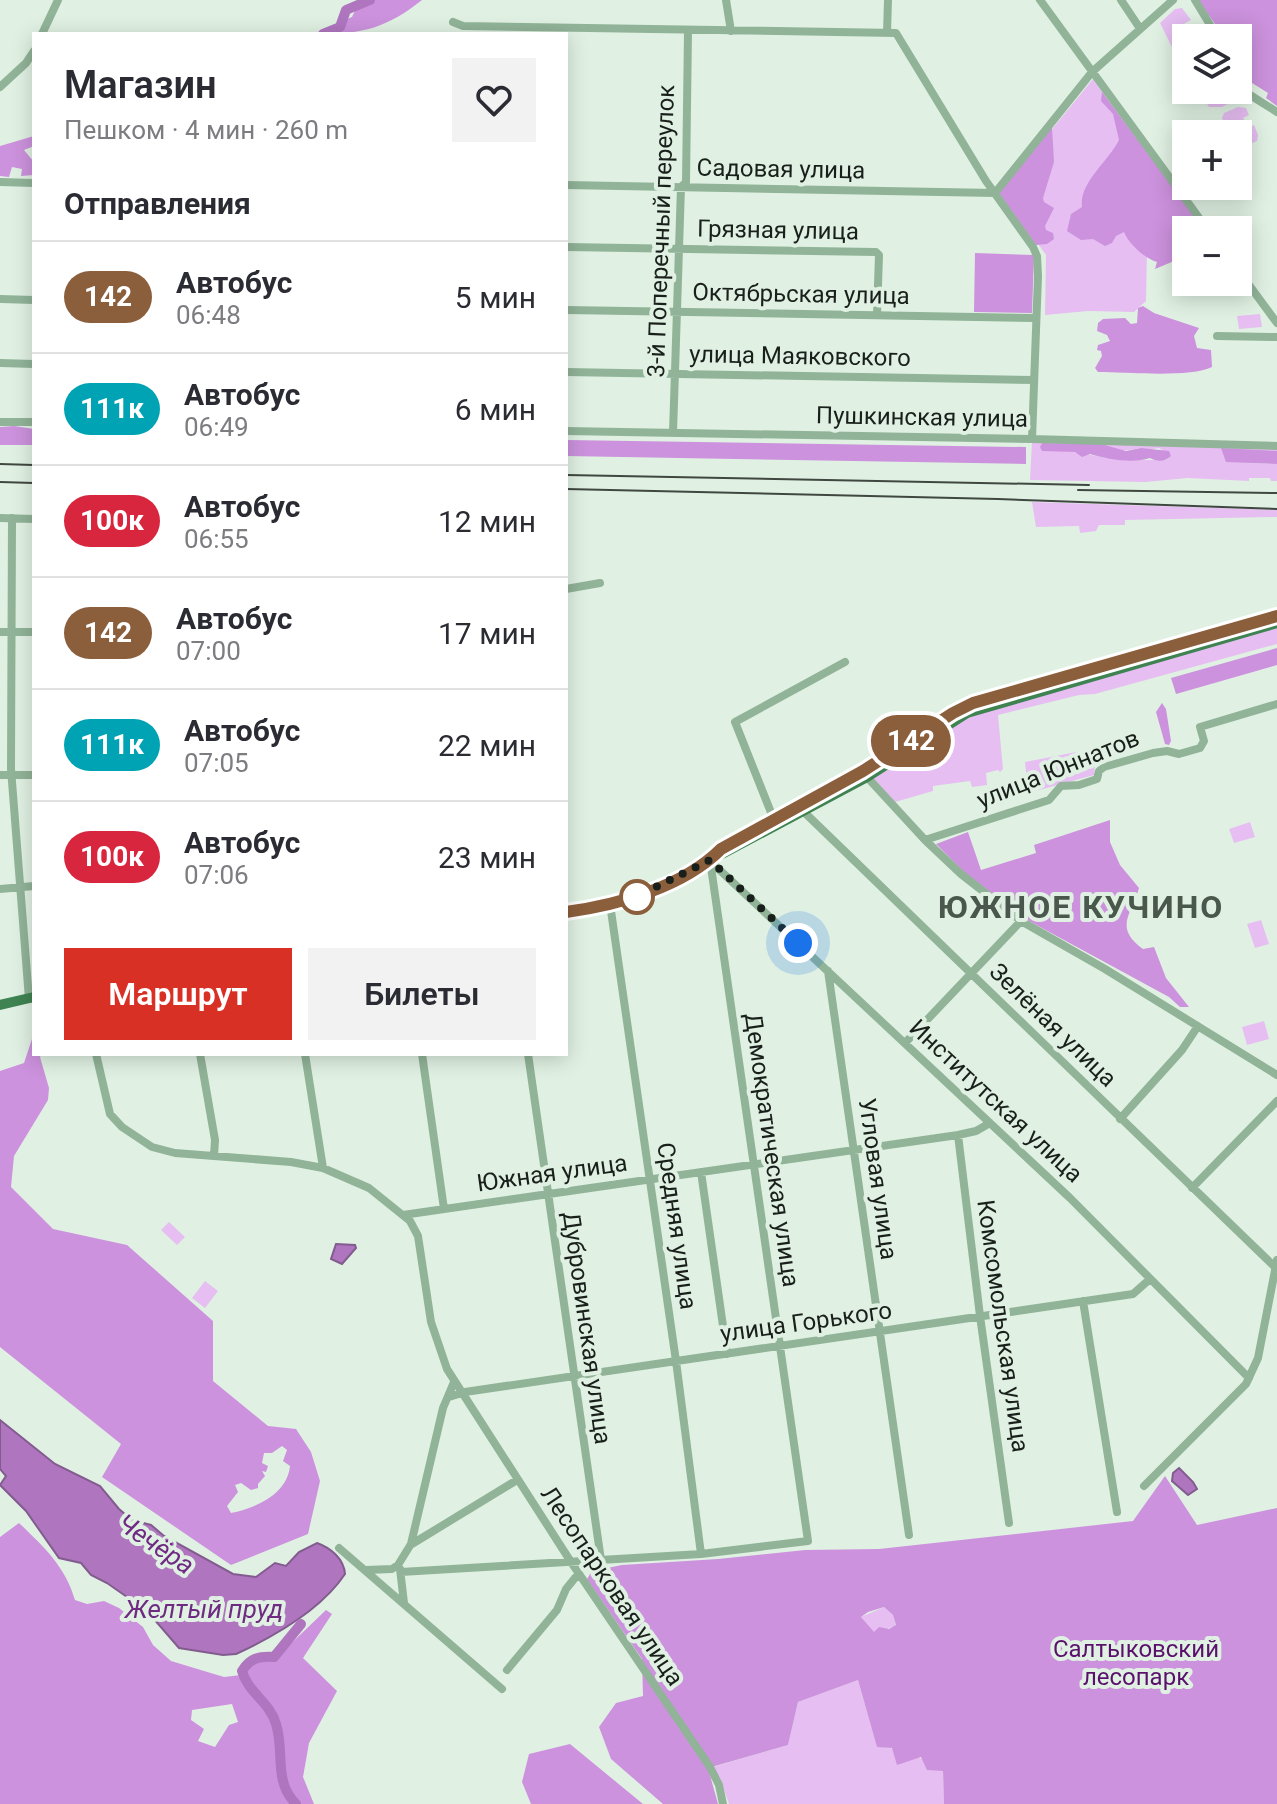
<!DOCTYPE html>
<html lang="ru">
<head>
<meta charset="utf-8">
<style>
	body { margin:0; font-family:Roboto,sans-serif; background:#f2f2f3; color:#2b2b33; height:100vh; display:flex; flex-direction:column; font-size:30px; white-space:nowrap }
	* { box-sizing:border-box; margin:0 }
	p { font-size:26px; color:#7c7c81 }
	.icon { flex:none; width:44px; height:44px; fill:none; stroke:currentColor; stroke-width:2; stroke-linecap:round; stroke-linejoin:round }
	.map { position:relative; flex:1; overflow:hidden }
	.side { position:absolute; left:32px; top:32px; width:536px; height:1024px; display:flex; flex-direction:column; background:#fff; border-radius:0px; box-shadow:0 4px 20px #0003 }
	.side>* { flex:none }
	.badge { padding:0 16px; border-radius:26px; font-size:28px; line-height:52px }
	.controls { position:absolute; left:1172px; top:24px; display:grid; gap:16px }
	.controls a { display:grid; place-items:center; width:80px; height:80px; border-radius:0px; background:#fff; box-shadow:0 4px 20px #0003; font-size:40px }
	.you { position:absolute; width:40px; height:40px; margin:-20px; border:6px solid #fff; border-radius:50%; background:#1a73e8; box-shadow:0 0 0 12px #1a73e833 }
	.map>.badge { position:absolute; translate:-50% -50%; box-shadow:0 0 0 4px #fff }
	h2 { padding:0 32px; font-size:30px; line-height:72px }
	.round { display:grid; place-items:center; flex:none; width:84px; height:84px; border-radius:0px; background:#f2f2f3 }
	.headline { display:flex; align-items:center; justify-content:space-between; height:136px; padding:0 32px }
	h1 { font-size:38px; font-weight:600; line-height:60px }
	.cta { display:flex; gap:16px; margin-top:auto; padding:16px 32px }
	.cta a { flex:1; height:92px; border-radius:0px; background:#d93025; color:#fff; font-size:32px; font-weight:600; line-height:92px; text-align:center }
	.cta a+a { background:#f2f2f3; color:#2b2b33 }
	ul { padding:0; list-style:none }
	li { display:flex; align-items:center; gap:24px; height:112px; padding:0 32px; border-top:2px solid #e1e1e2 }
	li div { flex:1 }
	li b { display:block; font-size:30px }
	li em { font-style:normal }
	li .badge { min-width:88px; font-weight:700; text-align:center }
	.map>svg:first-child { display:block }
	.green { fill:#e6bef2; fill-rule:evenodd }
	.forest { fill:#cc92dd; fill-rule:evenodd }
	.water { fill:#af76bf; stroke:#825c8e; stroke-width:2 }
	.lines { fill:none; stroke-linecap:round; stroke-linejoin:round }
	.stream { stroke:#825c8e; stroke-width:2 }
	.river { stroke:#af76bf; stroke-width:10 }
	.minor { stroke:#91b498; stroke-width:8 }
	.major { stroke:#3e8351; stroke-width:10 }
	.rail { stroke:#3f4740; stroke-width:2 }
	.line-casing { stroke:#fff; stroke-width:18 }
	.line { stroke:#8b5e3c; stroke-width:12 }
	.walk { stroke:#191f1a; stroke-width:8; stroke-dasharray:0 14.4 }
	.stop-dot { fill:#fff; stroke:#8b5e3c; stroke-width:4 }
	.labels { text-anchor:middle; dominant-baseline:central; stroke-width:8; stroke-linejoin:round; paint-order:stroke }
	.street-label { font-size:24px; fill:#191f1a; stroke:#e0f1e3 }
	.park-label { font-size:24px; fill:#5a116c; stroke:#e0f1e3 }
	.water-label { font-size:26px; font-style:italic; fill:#6f2a82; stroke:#e0f1e3 }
	.district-label { font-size:32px; font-weight:bold; letter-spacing:2px; fill:#49574c; stroke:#e0f1e3 }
</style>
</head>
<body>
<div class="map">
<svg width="1277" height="1804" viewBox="0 0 1277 1804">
	<rect width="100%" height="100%" fill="#e0f1e3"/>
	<path class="green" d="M1182,8L1191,20L1182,25L1189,35L1196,31L1200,38H1186V53L1180,55L1174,51L1160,23L1175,9Z
		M1093,79L1202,230H1186L1147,253L1146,301L1134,312L1088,311L1045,315L1046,255L1001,192Z
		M1199,90H1204L1210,101H1213L1219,97V90H1227L1233,101L1222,107H1209Z
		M1238,107L1246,108L1249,115L1243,118L1249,127L1254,125L1258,135L1257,141L1245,146L1238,144V134H1229L1222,118L1224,113Z
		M1260,314L1262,327L1239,329L1237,316Z
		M1032,441L1277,448V451L1248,463L1277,464V481H1271L1270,478H1249V481L1188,478L1145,482L1030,480ZM1140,448L1147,450L1159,448L1171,456L1166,460H1120L1062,450C1085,449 1120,453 1140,448Z
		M1032,502L1277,510V517L1125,520V525H1099L1096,531L1080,533L1079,526L1036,527Z
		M1277,625V644L1095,694L1079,695L998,715L1003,769L1000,772L998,770L986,773L987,785L972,787L970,781L933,786V791L895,802L875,780L874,776L958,719Z
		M1097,748L1094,775L1028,793L1025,762Z
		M1250,822L1255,837L1234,843L1229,829Z
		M1261,920L1269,944L1255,948L1247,924Z
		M1264,1021L1269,1039L1247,1045L1242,1027Z
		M169,1222L185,1237L177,1245L161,1230Z
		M205,1281L218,1291L205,1308L192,1298Z
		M884,1607L893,1615L896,1626L874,1633L861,1617Z
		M858,1680L877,1746C902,1749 922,1757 943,1771L944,1804H729L720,1778L713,1767L788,1745L798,1702Z"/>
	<path class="forest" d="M360,0H422C388,27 364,34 321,34L320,30L352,17Z
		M1198,0H1277V106L1266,98L1268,93L1249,81H1243L1238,73V38H1221L1215,24Z
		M1102,92L1205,230H1186V256L1155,269L1157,262C1144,258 1129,244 1124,232L1116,236L1112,243L1105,246L1093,239L1081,240L1067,231L1071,214L1082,207C1079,182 1109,161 1119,140L1113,114L1101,101Z
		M1052,127L1054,162L1043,198L1044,202L1054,208L1045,226L1046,230L1053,233L1054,239L1047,244L1036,245L999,193Z
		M34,136V146L24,150L34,162V175L21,176L22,169L12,167L9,177L0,176V146Z
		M975,253L1034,255L1032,313L974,312Z
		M1143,306L1154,313L1199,328L1194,336L1197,348L1211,350L1212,367C1190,378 1125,372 1098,372L1095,368L1102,356L1101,351L1097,350L1098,345L1110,341L1107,335L1097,331L1098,323L1103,319L1125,318L1131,324L1137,323L1138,308Z
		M14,426L34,429V445H0V427Z
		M566,440L1026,447V464L566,456Z
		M1042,443L1101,444L1126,451L1141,448L1169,451L1171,456C1164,462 1158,462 1150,458C1132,464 1107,459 1090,454L1082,457L1075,452L1042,451L1040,447Z
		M1221,448L1277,451V464L1226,462Z
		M1277,648V665L1176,694L1171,678Z
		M1162,703L1166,709L1171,741L1169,745L1165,744L1156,712Z
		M1110,820V842L1120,865L1139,888C1132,914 1113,927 1143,949L1154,947L1166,978L1189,1007H1180L1169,997L1029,921L967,875L936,844L968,832L981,870L1036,853L1034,845Z
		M32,1039L34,1054H42L40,1057L49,1088L48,1100L14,1156L11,1187L53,1229L127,1245L213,1321V1381L268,1426L296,1429L311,1452L320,1481L308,1534L231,1565L102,1477L121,1444L0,1347V1071L24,1063ZM282,1446L287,1450L283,1461L290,1466C287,1495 255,1508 231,1513L227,1506L238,1492L235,1485L241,1483L251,1490L258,1488V1484L265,1476L262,1471L266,1472L268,1466L262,1463L264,1453H272Z
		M1165,1476L1197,1525L1277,1508V1804H944L943,1771L927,1770L921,1757L897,1765L892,1748L877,1747L858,1680L798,1702L788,1745L708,1768L718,1804H663L611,1759L599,1727L616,1703L643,1696L642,1659L587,1579L592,1571L622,1565L718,1559L805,1550L879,1549L1133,1521ZM884,1607L893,1615L896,1625L889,1629L879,1627L874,1632L861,1617L868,1612Z
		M19,1523C44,1547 65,1566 75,1600L87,1604L104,1601L119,1608L143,1627L153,1645L171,1661L224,1677L241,1675L253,1664L277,1657L326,1610L332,1614L303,1658L337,1691L309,1743L303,1777L314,1804H0V1537ZM232,1704L238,1722L229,1725L215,1747L198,1741L204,1729L191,1720L192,1710Z
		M570,1744L643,1804H531L522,1782L529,1754Z"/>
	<path class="water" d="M336,1244L355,1245L356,1248L342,1264L331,1259Z
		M0,1420L55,1464L100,1486L119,1509L132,1520L151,1525L164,1536L233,1574L256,1577L275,1563L286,1566L299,1552L317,1543C331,1548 344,1559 345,1574C321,1610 275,1636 236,1654L223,1655L179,1648L147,1611L107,1583L91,1575L81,1563L59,1558L26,1511L0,1485L6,1476L0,1469Z
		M1179,1468L1193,1482L1197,1489L1188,1495L1172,1481L1173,1473Z"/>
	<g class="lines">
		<path class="stream" d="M777,814L792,807"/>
		<path class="river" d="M323,34L340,27L346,10L370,0
			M296,1804C273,1781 285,1752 276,1724C270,1702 248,1693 242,1671C250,1658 259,1656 274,1657L301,1624"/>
		<path class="minor" d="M726,0L731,31
			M1040,0L1208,230
			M1121,0L1139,27
			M1195,0L1218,38
			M453,22L463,26L896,33L986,181L1033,247L1037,256L1038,276L1032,439
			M887,33L888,0
			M42,34L58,0
			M1238,82L1250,95L1277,112
			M0,87L26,63L34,51
			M0,182L34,183
			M566,185L995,193
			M995,193L1092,72L1173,0
			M566,247L876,252L879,255L877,315
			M1238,270L1277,323
			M0,299L34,300
			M566,310L1036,318
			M1217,336L1277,337
			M0,363L34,364
			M566,372L1034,380
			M0,422H34
			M566,431L1032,439L1277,446
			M673,433L681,187L686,182L688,31
			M0,518L34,519
			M12,518L11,769L29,999
			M566,589L600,583
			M0,632H34
			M0,775H34
			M867,777L925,840L961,874L1021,921L1105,969L1277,1075
			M803,811L1276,1268
			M774,820L735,722L845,662
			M925,840L1049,800L1061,786L1079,785L1097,779L1099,771L1104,767L1153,753L1167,751L1179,754L1200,748L1204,741L1200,727L1277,704
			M710,861L1070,1198L1249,1378
			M0,889L34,886
			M610,904L676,1361L701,1554
			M828,971L909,1535
			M905,1043L1021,921
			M96,1054L110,1114L122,1127L152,1147L175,1153L291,1162L323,1168L369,1188L410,1221L418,1236L431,1322L447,1369L571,1562L710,1767L719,1785L723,1804
			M200,1054L215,1140L214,1156
			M305,1054L323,1168
			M422,1054L444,1209
			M528,1054L601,1560
			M1120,1119L1182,1050L1198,1026
			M958,1135L980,1316L1009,1523
			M701,1172L727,1354
			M1192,1188L1277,1101
			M403,1215L958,1135L976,1131L990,1123
			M1083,1301L1117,1512
			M449,1397L465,1392L1133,1294L1150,1279
			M1144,1486L1246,1384L1258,1358L1277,1260
			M412,1544L517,1480
			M339,1548L502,1689
			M400,1569L404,1603
			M366,1570L392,1569L398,1565L411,1544L443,1408L454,1382
			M401,1572L701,1554L808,1541L710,860
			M507,1670L557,1610L566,1589L579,1573"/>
		<path class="major" d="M566,912L622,902L656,889L867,777L967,713L1277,623
			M0,1005L34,997"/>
		<path class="rail" d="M0,464L34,465
			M566,475L1089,485
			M0,482L34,483
			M566,489L998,499L1277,509
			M1078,490L1277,493"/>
	</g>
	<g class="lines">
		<g class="line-casing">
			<path id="line" d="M566,912C618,905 683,887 721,849L863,771L953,713L973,703L1277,616"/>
		</g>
		<use href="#line" class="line"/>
		<path class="walk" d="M637,897L634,898L710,860L798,943"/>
	</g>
	<circle class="stop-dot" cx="637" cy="897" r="16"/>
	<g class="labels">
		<g class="street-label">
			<text transform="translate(781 169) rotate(1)">Садовая улица</text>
			<text transform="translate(778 230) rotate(1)">Грязная улица</text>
			<text transform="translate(661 231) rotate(-88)">3-й Поперечный переулок</text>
			<text transform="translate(801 294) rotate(1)">Октябрьская улица</text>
			<text transform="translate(800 356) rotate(1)">улица Маяковского</text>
			<text transform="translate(922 417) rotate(1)">Пушкинская улица</text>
			<text transform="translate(1058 769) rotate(-22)">улица Юннатов</text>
			<text transform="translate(1053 1025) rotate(44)">Зелёная улица</text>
			<text transform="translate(996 1101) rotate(43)">Институтская улица</text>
			<text transform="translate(772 1150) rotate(82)">Демократическая улица</text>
			<text transform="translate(552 1173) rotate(-8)">Южная улица</text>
			<text transform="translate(878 1179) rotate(82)">Угловая улица</text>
			<text transform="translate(677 1226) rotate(82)">Средняя улица</text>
			<text transform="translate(806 1322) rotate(-8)">улица Горького</text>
			<text transform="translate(1003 1326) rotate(82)">Комсомольская улица</text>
			<text transform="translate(587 1328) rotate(82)">Дубровинская улица</text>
			<text transform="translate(612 1586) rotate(56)">Лесопарковая улица</text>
		</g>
		<g class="park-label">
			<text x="1136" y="1649">Салтыковский<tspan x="1136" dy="28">лесопарк</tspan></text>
		</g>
		<g class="water-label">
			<text transform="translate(156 1544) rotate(34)">Чечёра</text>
			<text x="204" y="1609">Желтый пруд</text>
		</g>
		<g class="district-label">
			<text x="1081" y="907">ЮЖНОЕ КУЧИНО</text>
		</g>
	</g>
</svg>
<div class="controls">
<a><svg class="icon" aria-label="layers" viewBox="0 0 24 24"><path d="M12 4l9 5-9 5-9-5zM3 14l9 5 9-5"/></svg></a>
<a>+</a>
<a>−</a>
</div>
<div class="you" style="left:798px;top:943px"></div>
<b class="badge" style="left:911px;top:741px;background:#8b5e3c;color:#fff">142</b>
<section class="side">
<div class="headline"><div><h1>Магазин</h1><p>Пешком · 4 мин · 260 m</p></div><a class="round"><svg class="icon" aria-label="heart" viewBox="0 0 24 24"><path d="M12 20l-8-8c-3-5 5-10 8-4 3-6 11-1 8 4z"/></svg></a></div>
<h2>Отправления</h2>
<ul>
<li><span class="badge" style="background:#8b5e3c;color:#fff">142</span><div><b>Автобус</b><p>06:48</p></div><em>5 мин</em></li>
<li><span class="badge" style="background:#00a3b4;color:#fff">111к</span><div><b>Автобус</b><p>06:49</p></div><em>6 мин</em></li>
<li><span class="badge" style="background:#d7263d;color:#fff">100к</span><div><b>Автобус</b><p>06:55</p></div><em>12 мин</em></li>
<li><span class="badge" style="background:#8b5e3c;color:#fff">142</span><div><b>Автобус</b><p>07:00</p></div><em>17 мин</em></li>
<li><span class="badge" style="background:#00a3b4;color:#fff">111к</span><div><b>Автобус</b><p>07:05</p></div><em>22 мин</em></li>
<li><span class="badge" style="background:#d7263d;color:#fff">100к</span><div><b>Автобус</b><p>07:06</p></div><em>23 мин</em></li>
</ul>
<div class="cta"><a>Маршрут</a><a>Билеты</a></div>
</section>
</div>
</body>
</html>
